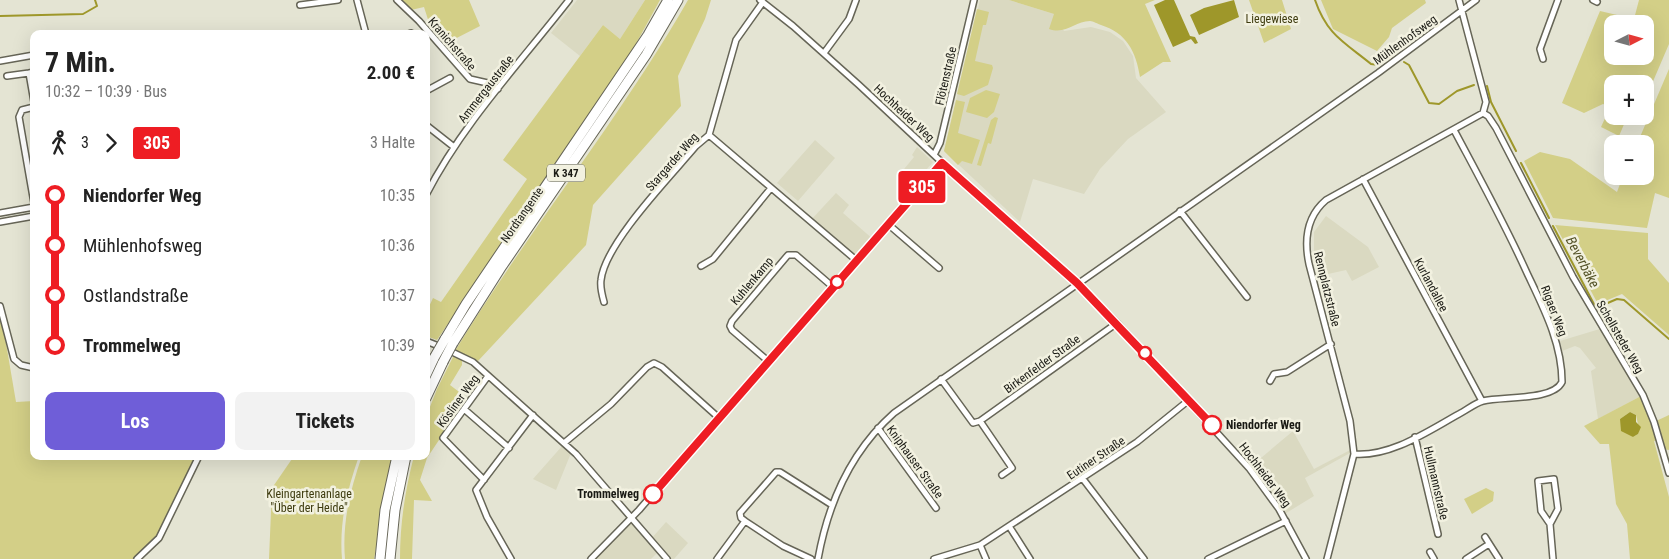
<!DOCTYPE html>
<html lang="de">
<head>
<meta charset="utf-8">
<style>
	body { margin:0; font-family:"Roboto Condensed",sans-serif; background:#f2f2f2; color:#222; height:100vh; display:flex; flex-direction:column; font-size:19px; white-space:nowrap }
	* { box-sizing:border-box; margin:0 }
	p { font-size:16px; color:#767676 }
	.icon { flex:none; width:28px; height:28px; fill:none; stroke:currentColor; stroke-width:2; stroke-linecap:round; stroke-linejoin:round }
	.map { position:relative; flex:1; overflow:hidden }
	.details { position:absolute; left:30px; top:30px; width:400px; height:430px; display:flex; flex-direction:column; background:#fff; border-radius:10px; box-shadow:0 5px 20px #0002 }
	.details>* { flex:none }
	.badge { padding:0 10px; border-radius:4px; font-size:18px; line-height:32px }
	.needle { width:32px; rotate:84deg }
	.tools { position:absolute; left:1604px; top:15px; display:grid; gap:10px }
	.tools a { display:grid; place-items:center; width:50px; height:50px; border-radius:10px; background:#fff; box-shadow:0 5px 20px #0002; font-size:25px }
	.map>.badge { position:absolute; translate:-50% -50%; box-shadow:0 0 0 2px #fff }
	.legs { display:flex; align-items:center; gap:8px; height:55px; padding:0 15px; font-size:16px }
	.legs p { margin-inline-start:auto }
	.headline { display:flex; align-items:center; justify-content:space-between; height:85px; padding:0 15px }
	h1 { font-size:28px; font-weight:700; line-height:38px }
	.button { display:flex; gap:10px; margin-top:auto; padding:10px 15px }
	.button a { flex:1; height:58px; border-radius:10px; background:#6f5ed8; color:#fff; font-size:20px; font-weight:700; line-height:58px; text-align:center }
	.button a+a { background:#f2f2f2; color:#222 }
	ul { padding:0 15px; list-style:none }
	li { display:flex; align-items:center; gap:18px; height:50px; font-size:19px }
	li i { display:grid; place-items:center; width:8px; height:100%; margin:0 6px; background:currentColor }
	li i::after { content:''; width:12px; height:12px; margin:-6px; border:4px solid; border-radius:50%; background:#fff }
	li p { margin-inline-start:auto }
	li:first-child i { background:linear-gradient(#0000 50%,currentColor 0) }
	li:last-child i { background:linear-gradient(currentColor 50%,#0000 0) }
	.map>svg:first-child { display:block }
	.built { fill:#dad9c1 }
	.green { fill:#d3cf87; fill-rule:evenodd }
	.water { fill:#9e972a }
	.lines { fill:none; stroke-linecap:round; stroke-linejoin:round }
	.stream { stroke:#9e972a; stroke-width:2 }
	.minor-casing { stroke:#666557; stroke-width:8 }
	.trunk-casing { stroke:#666557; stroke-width:11 }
	.minor { stroke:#fff; stroke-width:5 }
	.trunk { stroke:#fff; stroke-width:9 }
	.trunk-bridge-casing { stroke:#666557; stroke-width:11; stroke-linecap:butt }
	.trunk-bridge { stroke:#fff; stroke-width:9 }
	.line-1-casing { stroke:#fff; stroke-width:11 }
	.line-1 { stroke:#ee1d23; stroke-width:8 }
	.stop-1-dot { fill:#fff; stroke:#ee1d23; stroke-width:2.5 }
	.labels { text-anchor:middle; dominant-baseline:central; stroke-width:5; stroke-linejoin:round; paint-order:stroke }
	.shield { fill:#f2f1e0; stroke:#5b5a51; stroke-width:1 }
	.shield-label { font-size:11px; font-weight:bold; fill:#1a1a14 }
	.park-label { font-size:12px; fill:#3e3b0f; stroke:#f2f1e0 }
	.street-label { font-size:12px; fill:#1a1a14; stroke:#f2f1e0 }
	.stop-label { font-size:12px; font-weight:bold; fill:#1a1a14; stroke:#f2f1e0; text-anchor:start }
	.water-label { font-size:14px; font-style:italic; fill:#535126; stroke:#f2f1e0 }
</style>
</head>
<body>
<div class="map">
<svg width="1669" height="559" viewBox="0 0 1669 559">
	<rect width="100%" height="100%" fill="#e4e4d3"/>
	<path class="built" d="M577,0H645L620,39L603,25L580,56L551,33Z
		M980,0H1009L1054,14L1064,31L1091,27L1110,32L1123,41L1133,56L1136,78L1166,112L1128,139L1100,169L1084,194L1033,179L1020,222L944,151Z
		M815,140L835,158L798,201L777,183Z
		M917,147L933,162L913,185L900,174L914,157L912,155Z
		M836,193L849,205L843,213L874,240L856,260L810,221Z
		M1326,216L1368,247L1379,267L1352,281L1346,270L1319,276L1314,254V232Z
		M1603,328L1643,395L1598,419L1591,371L1596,368L1580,348L1575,346L1562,351L1560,341Z
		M1293,431L1314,469L1354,448V454L1350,453L1305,478L1314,496L1283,515L1249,468Z
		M563,445L571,453L556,490L533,479Z
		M631,517L651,539L666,522L688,543L674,559H667L660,550L651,559H591Z"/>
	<path class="green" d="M402,0H469L480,26L445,44L431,29L424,7L411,10Z
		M645,0H660L632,51L437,340L426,336V313L433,298L441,302L527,179L503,160L603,25L620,39Z
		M688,0H711L705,19L678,76L681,106L593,205L586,245L478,361L455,351C528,231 618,122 688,0Z
		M1009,0H1155L1145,4L1171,62H1163L1140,77C1136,52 1127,33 1101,25C1098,24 1093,21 1090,21C1075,21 1066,35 1049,29L1054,14Z
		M1249,0H1282L1291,29L1264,43Z
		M1321,0H1425L1426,3L1392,28L1389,37L1377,51L1333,29Z
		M1639,0H1669V44L1645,100V84H1612V108L1603,104L1584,113L1562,103L1600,11L1634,19ZM1612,24H1645V56H1612Z
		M977,9L989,12L986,25H983L975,61L992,65L993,68L988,85L964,96L957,94Z
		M1669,69V198L1655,193L1647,228L1553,218L1524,161L1540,152L1570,159L1617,192L1623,176H1645V144H1637Z
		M986,90L1000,94L994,112L987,118L966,112L970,98Z
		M956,100L965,102L958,133L980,140L972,164L962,161L958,165L944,151Z
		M1607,114L1625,122L1619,136L1601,127Z
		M995,117L998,118L991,144L988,143L981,166L977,165L991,120Z
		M1555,225L1648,233V259L1669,283V335L1622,294L1598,304Z
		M0,308L16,402L34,401V456H197L157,537L134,559H0Z
		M454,355L462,359V365L450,385L467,398L427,458L420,480L432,501L414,500L412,559H400C400,524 405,490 414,456H426V417L437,389Z
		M1643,395L1654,422L1669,415V450L1663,449L1660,440L1654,441L1669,497V559H1630L1627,524L1616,504L1609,444H1600L1584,426ZM1630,412L1636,415L1639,429L1638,434L1633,437L1620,419Z
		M294,456H359C347,490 339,523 342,559H269L272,488Z
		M362,456H392L374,559H345C342,523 350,490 362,456Z
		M1486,488L1494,492L1493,501L1472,514L1464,499Z"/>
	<path class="water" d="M1165,0H1174L1190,36L1195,37L1198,43L1195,44L1191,39L1173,47L1154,5Z
		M1234,0L1239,17L1199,35L1190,15L1204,8Z
		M1630,412L1636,415V422L1641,427L1638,434L1633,437L1621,431L1620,419Z"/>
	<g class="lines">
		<path class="stream" d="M1315,0C1327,35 1344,42 1371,64L1379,65
			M0,16L83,14L97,6L95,0
			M1404,62L1409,65L1429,103L1439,104L1457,91L1474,85
			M1487,86L1491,102L1516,151
			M1521,163L1549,218
			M1553,226L1596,308L1617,299L1624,300L1669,339"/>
		<g class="minor-casing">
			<path id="minor" d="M357,0L366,34
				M397,0L419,21L470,79L492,84L498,89
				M760,0L793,26L859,85L964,183L1077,283L1117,323L1249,468L1279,509L1306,559
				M1593,0L1597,2
				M300,5L338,0
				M408,34L411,33
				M824,53L849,19L856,0
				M1543,59L1540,49L1558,0
				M0,61L34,55
				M34,72L29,73L34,102
				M7,76L29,73
				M426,91L450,78
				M34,107L22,110L19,117L34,203
				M1483,113L1488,116L1496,128L1573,277L1643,395L1654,422L1669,473
				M426,125L454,147
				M709,135L856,260
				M934,155L940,143L974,0
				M1363,179L1482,401
				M426,195C463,123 520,63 569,0
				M1180,211L1247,297
				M0,213L34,207
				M0,222L34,216
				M889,225L939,268
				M701,266L713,259L771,188
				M604,302C602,295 600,287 601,280C605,243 671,176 696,146L709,135L736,40L763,2
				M0,306L14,359L21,365L34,368
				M426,341L441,347
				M448,350L473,362L576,454L667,559
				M768,361L732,330L730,326L732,321L788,255H796L833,287
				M941,379L973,423L980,421L1117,323
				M1270,381L1274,374L1287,372L1331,344
				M464,409L509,448
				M980,421L1012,468L1002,475
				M878,428L936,508
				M1415,437L1438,534
				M564,443L611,404L647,367L654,363L662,367L719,418
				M1354,454C1391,457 1428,431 1459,414C1467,410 1475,403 1483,401C1502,396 1553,401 1562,382C1562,343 1543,307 1527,273C1505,224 1479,177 1454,130
				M1083,479L1144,559
				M484,480L443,438L488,376
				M745,521L741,518L740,513L776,472H780L832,505
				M1550,524L1558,509L1554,479L1538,481L1541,511L1550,524L1553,559
				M1009,526L1030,559
				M1485,537L1499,559
				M980,545L986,559
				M1430,552L1434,559
				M137,559L159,538L199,456
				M511,559L487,517L476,490L533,415
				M591,559L639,510L942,163
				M717,559L745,521L783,546L811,559
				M818,559C828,504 851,451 894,413L1378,73L1476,0
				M934,559L980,545L1137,442L1189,400
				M1208,559L1286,521
				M1327,559L1354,454L1350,421L1309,264C1304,240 1306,217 1326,200L1483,113L1486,102L1459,0
				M1466,559L1489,544"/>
		</g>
		<g class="trunk-casing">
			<path id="trunk" d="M445,339L466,304L648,35L668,0
				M453,343L500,269L646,55L678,0
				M426,375L434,358
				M426,398L443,362
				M380,559L385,510L397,456
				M390,559L395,510L406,456"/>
		</g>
		<use href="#minor" class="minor"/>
		<use href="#trunk" class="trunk"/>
		<g class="trunk-bridge-casing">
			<path id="trunk-bridge" d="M434,358L445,339
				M443,362L453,343"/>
		</g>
		<use href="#trunk-bridge" class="trunk-bridge"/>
	</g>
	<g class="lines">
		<g class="line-1-casing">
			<path id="line-1" d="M653,494L942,163L1077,283L1212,425"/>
		</g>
		<use href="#line-1" class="line-1"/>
	</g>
	<g class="stop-1-dot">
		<circle cx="837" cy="282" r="6"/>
		<circle cx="1145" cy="353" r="6"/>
		<circle cx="1212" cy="425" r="9"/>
		<circle cx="653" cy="494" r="9"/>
	</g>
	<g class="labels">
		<rect class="shield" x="547" y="164.5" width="38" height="17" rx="4"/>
		<g class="shield-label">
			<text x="566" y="173">K 347</text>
		</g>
		<g class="park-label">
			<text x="1272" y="19">Liegewiese</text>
			<text x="309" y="494">Kleingartenanlage<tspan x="309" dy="14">"Über der Heide"</tspan></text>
		</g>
		<g class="street-label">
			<text transform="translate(1405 40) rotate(-36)">Mühlenhofsweg</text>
			<text transform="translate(452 44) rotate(49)">Kranichstraße</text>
			<text transform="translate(946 76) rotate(-77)">Flötenstraße</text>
			<text transform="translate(486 89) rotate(-52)">Ammergaustraße</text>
			<text transform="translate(904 113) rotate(43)">Hochheider Weg</text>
			<text transform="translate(672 162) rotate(-49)">Stargarder Weg</text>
			<text transform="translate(522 215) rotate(-55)">Nordtangente</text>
			<text transform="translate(752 281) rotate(-50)">Kuhlenkamp</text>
			<text transform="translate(1431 285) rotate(62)">Kurlandallee</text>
			<text transform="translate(1327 289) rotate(76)">Rennplatzstraße</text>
			<text transform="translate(1554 311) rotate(69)">Rigaer Weg</text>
			<text transform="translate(1620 337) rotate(60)">Schellsteder Weg</text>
			<text transform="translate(1042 364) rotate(-36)">Birkenfelder Straße</text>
			<text transform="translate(458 401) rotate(-54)">Kösliner Weg</text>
			<text transform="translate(1096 458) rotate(-34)">Eutiner Straße</text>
			<text transform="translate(915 462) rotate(54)">Kniphauser Straße</text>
			<text transform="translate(1265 475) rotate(53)">Hochheider Weg</text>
			<text transform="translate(1436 483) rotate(77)">Hullmannstraße</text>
		</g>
		<g class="stop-label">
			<text x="1226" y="425">Niendorfer Weg</text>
			<text x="639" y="494" text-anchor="end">Trommelweg</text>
		</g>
		<g class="water-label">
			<text transform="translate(1583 262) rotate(62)">Beverbäke</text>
		</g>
	</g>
</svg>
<div class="tools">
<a><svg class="needle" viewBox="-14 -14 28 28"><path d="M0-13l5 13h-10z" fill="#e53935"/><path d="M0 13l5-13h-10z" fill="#767676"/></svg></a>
<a>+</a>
<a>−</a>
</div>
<b class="badge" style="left:922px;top:187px;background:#ee1d23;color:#fff">305</b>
<section class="details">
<div class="headline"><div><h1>7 Min.</h1><p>10:32 – 10:39 · Bus</p></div><b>2.00 €</b></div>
<div class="legs"><svg class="icon" aria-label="walk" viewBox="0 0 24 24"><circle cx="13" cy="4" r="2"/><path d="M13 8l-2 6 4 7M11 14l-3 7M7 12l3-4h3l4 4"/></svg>3<svg class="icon" aria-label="forward" viewBox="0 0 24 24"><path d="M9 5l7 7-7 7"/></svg><b class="badge" style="background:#ee1d23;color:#fff">305</b><p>3 Halte</p></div>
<ul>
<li><i style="color:#ee1d23"></i><b>Niendorfer Weg</b><p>10:35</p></li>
<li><i style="color:#ee1d23"></i><span>Mühlenhofsweg</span><p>10:36</p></li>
<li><i style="color:#ee1d23"></i><span>Ostlandstraße</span><p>10:37</p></li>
<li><i style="color:#ee1d23"></i><b>Trommelweg</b><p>10:39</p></li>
</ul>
<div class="button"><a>Los</a><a>Tickets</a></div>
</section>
</div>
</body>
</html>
